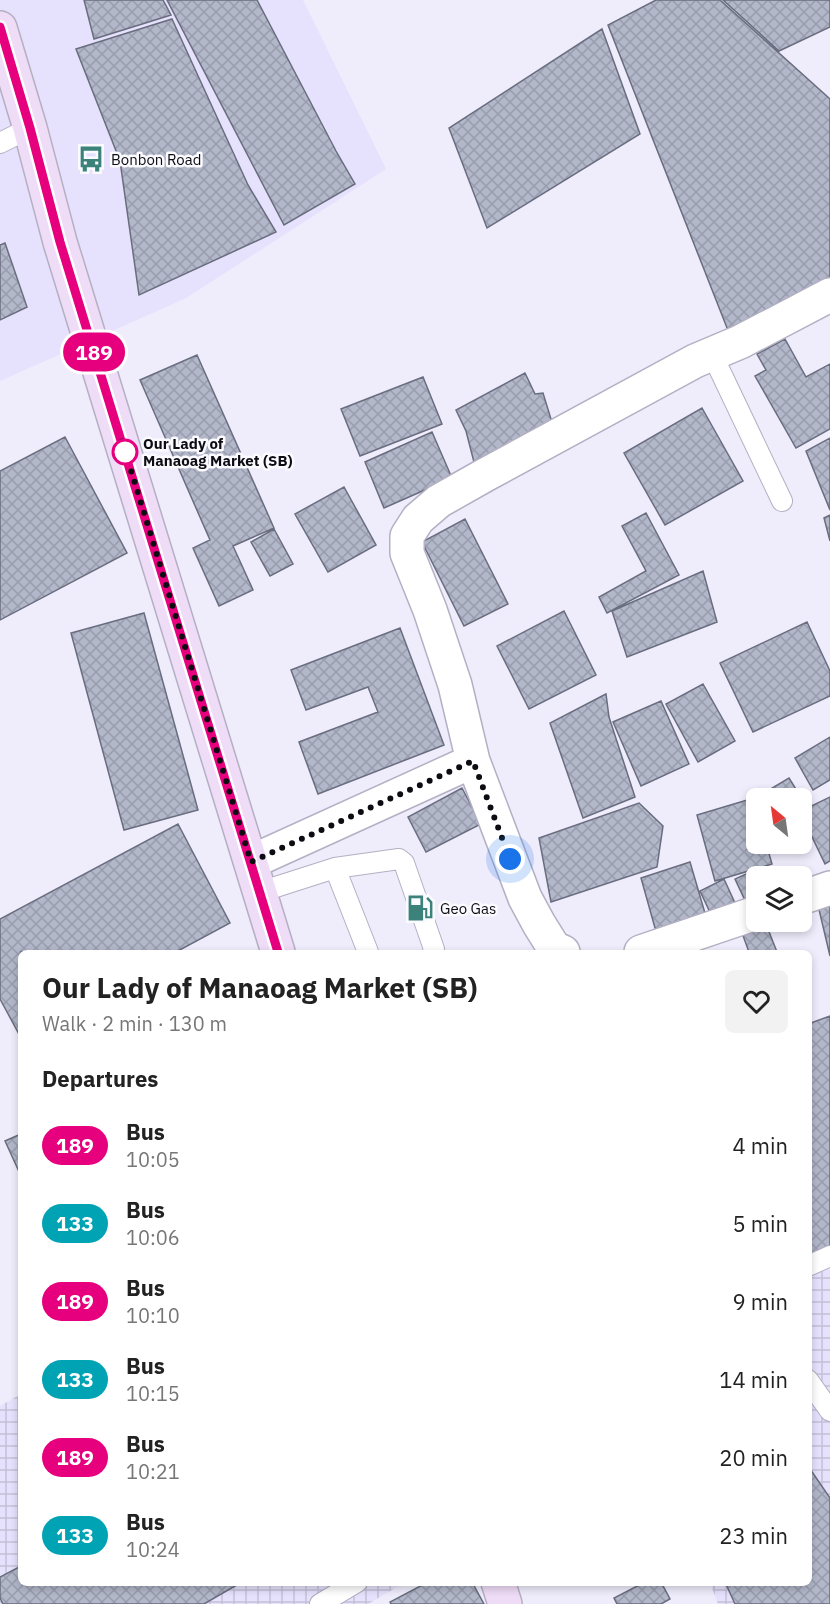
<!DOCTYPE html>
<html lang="en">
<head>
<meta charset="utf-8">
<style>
	body { margin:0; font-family:"IBM Plex Sans",sans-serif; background:#f2f2f2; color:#222; height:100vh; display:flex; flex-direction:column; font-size:22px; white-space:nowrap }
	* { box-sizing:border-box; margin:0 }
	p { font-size:20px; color:#767676 }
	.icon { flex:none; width:33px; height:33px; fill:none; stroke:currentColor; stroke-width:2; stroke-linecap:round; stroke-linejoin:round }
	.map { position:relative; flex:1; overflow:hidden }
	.side { position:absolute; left:18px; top:950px; width:794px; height:636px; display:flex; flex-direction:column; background:#fff; border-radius:9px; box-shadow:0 3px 9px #0003 }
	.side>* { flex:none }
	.badge { padding:0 12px; border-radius:20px; font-size:21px; line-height:39px }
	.needle { width:39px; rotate:331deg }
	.buttons { position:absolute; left:746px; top:788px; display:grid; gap:12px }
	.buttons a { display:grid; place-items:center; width:66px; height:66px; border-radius:9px; background:#fff; box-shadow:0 3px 9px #0003; font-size:30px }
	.you { position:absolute; width:30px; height:30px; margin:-15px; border:4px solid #fff; border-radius:50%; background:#1a73e8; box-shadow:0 0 0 9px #1a73e833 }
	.map>.badge { position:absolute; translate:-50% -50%; box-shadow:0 0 0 3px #fff }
	h2 { padding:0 24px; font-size:22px; line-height:54px }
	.round { display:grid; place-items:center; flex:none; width:63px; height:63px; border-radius:9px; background:#f2f2f2 }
	.head { display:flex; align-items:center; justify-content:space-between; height:102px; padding:0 24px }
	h1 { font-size:28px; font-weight:700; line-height:45px }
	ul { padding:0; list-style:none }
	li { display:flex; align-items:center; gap:18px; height:78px; padding:0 24px }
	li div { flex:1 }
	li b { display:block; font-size:22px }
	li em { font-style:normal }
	li .badge { min-width:66px; font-weight:700; text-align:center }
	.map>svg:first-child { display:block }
	.built { fill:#e6e1fc }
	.industrial { fill:url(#industrial-grid) }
	.building { fill:url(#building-cross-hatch); stroke:#696d7f; stroke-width:1.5 }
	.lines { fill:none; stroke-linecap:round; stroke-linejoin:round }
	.lane-casing { stroke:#b4b0c3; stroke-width:22 }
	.street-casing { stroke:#b4b0c3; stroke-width:36 }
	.secondary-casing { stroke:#b4b0c3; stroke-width:36 }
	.lane { stroke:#fff; stroke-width:20 }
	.street { stroke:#fff; stroke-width:33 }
	.secondary { stroke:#efdcf7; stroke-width:33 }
	.line-casing { stroke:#fff; stroke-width:14 }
	.line { stroke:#e6007e; stroke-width:9 }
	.walk { stroke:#0d0c12; stroke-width:6; stroke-dasharray:0 10.8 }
	.stop-dot { fill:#fff; stroke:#e6007e; stroke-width:3 }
	.labels { text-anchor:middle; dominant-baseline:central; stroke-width:5; stroke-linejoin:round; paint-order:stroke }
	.poi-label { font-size:15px; fill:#0d0c12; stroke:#fbfbff; text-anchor:start }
	.stop-label { font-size:15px; font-weight:bold; fill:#0d0c12; stroke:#fbfbff; text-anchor:start }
</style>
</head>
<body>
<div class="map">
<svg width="830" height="1604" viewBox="0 0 830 1604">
	<defs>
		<pattern id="industrial-grid" width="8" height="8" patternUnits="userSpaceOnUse" patternTransform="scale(1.5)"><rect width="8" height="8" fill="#e6e1fc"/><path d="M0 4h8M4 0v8" fill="none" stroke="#c4c0d7"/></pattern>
		<pattern id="building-cross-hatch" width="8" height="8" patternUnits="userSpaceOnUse" patternTransform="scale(1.5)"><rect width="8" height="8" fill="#b2b7ca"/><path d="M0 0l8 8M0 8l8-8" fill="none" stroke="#989cac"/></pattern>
	</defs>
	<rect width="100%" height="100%" fill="#efecfc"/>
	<path class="built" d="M0,0H303L386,169L186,298L0,381Z"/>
	<path class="industrial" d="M830,1040V1604H718L710,1583L808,1582V1046Z
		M21,1394V1582L404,1583L368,1604H0V1406Z"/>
	<path class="building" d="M84,0H163L171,15L94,39Z
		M167,0H257L336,151L355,184L284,225Z
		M656,0H720L830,99V279L729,333L608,25Z
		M723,0H830V27L779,51Z
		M172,19L248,185L276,232L139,295L120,161L76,49Z
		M602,29L640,134L487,228L449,128Z
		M5,243L27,307L0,320V245Z
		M785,339L806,377L830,364V429L796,448L755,376L766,370L757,354Z
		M197,355L274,528L233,546L253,590L219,606L193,548L210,540L140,380Z
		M525,373L535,394L543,393L555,432L476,470L466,431L456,410Z
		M423,377L442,424L360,456L341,409Z
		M702,408L743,481L665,525L624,453Z
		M432,432L452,478L384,508L365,462Z
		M65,437L127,553L0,620V471Z
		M830,438V510L806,451Z
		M344,487L376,545L328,572L295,514Z
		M646,513L679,575L607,613L599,597L646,571L622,526Z
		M830,515V541L824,518Z
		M465,519L508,604L464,626L422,542Z
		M274,529L293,564L270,576L251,542Z
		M703,571L717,622L627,657L612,611Z
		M564,611L596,675L529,709L497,646Z
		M144,613L198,810L124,830L71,633Z
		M807,622L830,671V696L753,732L720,663Z
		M400,628L444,745L318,794L299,742L378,712L368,687L306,710L291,670Z
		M703,684L735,741L698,762L666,704Z
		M606,694L609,717L635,797L583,818L550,723Z
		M661,701L689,764L641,786L613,722Z
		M830,737V780L813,790L795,758Z
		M789,778L802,799L760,798L759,796Z
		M462,788L481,824L426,852L408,817Z
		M830,797V861L825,864L801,814V811Z
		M754,798L756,806V843H766L772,864L715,881L697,815Z
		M639,803L663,826L657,867L551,902L539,838Z
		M178,824L230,923L176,952H21L20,1036L0,999V919Z
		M690,862L707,920L657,935L641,878Z
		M759,868L763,876H756V911L751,913L735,879Z
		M724,879L740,914L716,925L700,891Z
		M830,898V956L817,901Z
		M766,924L777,952H749L742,933Z
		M830,1016V1255L808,1264V1024Z
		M21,1134V1176L5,1141Z
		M808,1466L830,1498V1604H735L725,1582H808Z
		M21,1566V1582H242L204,1604H3L0,1598V1577Z
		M428,1582H472L484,1604H391L390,1602Z
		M645,1582H661L670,1599L661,1604H617L614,1598Z"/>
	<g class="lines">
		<g class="lane-casing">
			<path id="lane" d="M0,143L30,128
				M712,354L782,501
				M335,868L399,859L404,863L434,949L433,952
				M260,892L335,868L368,952
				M808,1266L830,1256
				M808,1380L830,1411
				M320,1604L357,1582"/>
		</g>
		<g class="street-casing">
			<path id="street" d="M251,862L473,761
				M801,898L830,888
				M563,952L554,948L539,924L525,898L473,761L455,685L430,610L407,553V536L418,519L439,501L485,475L695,361L740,342L830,295
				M641,952L756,913"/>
		</g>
		<g class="secondary-casing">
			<path id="secondary" d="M0,28L30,128L60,242L278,952
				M498,1582L505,1604"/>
		</g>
		<use href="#lane" class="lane"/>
		<use href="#street" class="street"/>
		<use href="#secondary" class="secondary"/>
	</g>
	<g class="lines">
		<g class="line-casing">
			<path id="line" d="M0,27L30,128L60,242L278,952"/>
		</g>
		<use href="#line" class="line"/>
		<path class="walk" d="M125,452L122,441L251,862L473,761L510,859"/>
	</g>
	<defs>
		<g id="bus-bare" transform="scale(2.07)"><path d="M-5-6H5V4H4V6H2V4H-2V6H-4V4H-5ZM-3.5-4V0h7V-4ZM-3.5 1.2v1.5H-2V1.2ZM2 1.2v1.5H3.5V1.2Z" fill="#3b827b" stroke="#fbfbff" stroke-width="2.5" paint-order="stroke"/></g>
		<g id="fuel-bare" transform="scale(2.07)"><path d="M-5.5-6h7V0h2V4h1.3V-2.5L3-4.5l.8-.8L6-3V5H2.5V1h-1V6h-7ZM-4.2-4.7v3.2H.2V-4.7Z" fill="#3b827b" stroke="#fbfbff" stroke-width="2.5" paint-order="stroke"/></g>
	</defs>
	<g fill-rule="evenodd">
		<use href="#bus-bare" x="91" y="159"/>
		<use href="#fuel-bare" x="420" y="908"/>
	</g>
	<circle class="stop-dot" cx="125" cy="452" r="12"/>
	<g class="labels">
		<g class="poi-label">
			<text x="111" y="159">Bonbon Road</text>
			<text x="440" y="908">Geo Gas</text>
		</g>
		<g class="stop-label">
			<text x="143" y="443">Our Lady of<tspan x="143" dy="17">Manaoag Market (SB)</tspan></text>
		</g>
	</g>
</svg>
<div class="buttons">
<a><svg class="needle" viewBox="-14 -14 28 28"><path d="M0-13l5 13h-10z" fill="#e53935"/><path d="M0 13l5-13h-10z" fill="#767676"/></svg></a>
<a><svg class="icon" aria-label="layers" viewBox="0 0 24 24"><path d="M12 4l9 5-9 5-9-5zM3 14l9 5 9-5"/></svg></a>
</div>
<div class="you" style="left:510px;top:859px"></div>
<b class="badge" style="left:94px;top:352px;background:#e6007e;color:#fff">189</b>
<section class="side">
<div class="head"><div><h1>Our Lady of Manaoag Market (SB)</h1><p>Walk · 2 min · 130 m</p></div><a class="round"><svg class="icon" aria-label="heart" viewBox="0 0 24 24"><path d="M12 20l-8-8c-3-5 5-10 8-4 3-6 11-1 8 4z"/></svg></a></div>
<h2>Departures</h2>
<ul>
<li><span class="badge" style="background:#e6007e;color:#fff">189</span><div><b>Bus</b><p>10:05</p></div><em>4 min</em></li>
<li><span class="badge" style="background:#00a3b4;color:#fff">133</span><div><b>Bus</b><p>10:06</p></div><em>5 min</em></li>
<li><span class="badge" style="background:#e6007e;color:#fff">189</span><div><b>Bus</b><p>10:10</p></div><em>9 min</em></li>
<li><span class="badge" style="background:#00a3b4;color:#fff">133</span><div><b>Bus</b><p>10:15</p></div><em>14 min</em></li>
<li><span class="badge" style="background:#e6007e;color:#fff">189</span><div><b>Bus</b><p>10:21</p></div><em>20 min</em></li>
<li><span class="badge" style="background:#00a3b4;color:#fff">133</span><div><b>Bus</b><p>10:24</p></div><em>23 min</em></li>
</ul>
</section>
</div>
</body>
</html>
